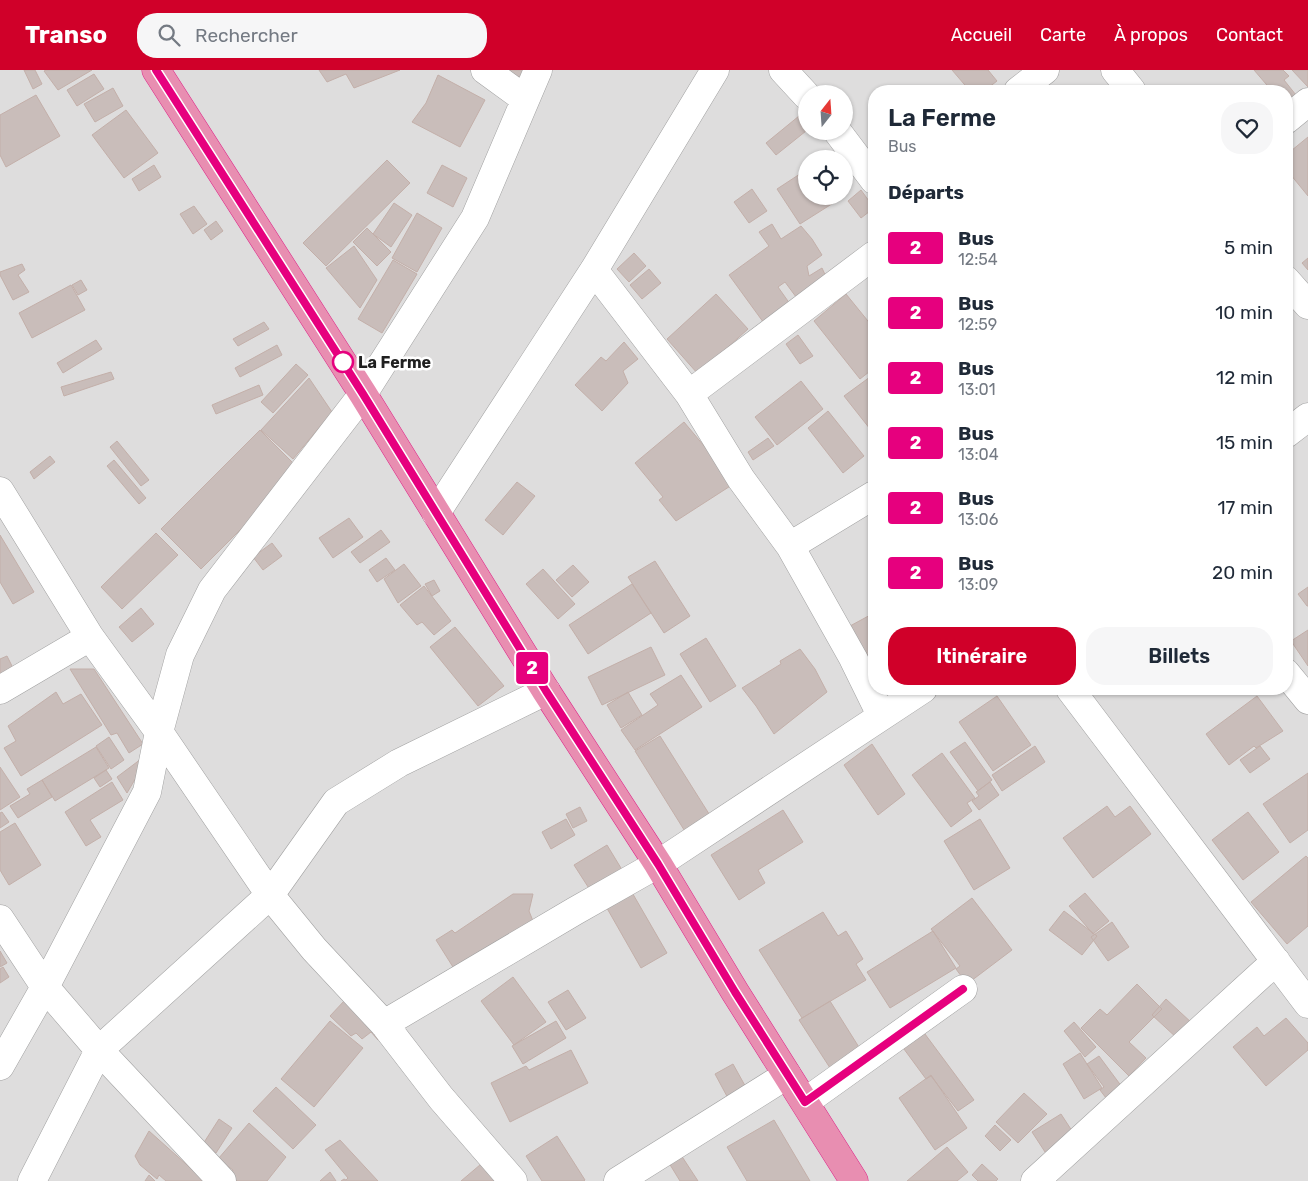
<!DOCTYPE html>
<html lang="fr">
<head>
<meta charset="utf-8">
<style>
	body { margin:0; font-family:Rubik,sans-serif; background:#f6f6f7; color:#1f2937; height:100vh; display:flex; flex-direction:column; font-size:19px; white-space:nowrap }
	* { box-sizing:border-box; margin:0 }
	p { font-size:16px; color:#747a83 }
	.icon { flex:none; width:28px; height:28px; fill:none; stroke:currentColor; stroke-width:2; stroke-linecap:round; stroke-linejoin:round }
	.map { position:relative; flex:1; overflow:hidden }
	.side { position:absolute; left:868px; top:15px; width:425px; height:610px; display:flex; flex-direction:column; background:#fff; border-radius:20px; box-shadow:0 1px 4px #0004 }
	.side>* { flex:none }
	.badge { padding:0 10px; border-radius:4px; font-size:18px; line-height:32px }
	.needle { width:32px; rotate:17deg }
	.controls { position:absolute; left:798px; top:15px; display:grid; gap:10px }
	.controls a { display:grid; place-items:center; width:55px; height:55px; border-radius:50%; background:#fff; box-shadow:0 1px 4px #0004; font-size:25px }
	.map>.badge { position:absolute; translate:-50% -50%; box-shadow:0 0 0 2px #fff }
	h2 { padding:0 20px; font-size:19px; line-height:45px }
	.round { display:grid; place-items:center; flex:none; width:52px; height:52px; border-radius:20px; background:#f6f6f7 }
	.headline { display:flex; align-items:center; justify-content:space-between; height:85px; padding:0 20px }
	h1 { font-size:24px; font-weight:600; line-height:38px }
	.button { display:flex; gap:10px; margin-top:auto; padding:10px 20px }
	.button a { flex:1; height:58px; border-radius:20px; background:#d00029; color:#fff; font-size:20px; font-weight:600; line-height:58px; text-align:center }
	.button a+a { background:#f6f6f7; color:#1f2937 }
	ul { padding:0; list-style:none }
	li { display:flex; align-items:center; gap:15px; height:65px; padding:0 20px }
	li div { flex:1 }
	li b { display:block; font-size:19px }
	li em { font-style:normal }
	li .badge { min-width:55px; font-weight:700; text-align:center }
	header { display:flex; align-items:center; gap:30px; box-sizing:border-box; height:70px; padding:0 25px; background:#d00029; color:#fff }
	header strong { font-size:24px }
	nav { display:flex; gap:28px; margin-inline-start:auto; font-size:18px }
	.search { width:350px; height:45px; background:#f6f6f7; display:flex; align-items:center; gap:12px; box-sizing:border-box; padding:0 18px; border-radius:20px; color:#747a83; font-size:19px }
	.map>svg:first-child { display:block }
	.residential { fill:#dedddd; fill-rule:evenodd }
	.building { fill:#c9bdba; stroke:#c3afa9 }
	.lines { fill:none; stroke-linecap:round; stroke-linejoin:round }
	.minor-casing { stroke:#a1a1a1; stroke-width:29 }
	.highway-casing { stroke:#dd2588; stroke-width:29 }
	.minor { stroke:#fff; stroke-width:28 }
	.highway { stroke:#e88eb1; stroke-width:28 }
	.line-casing { stroke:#fff; stroke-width:11 }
	.line { stroke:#e6007e; stroke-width:8 }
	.stop-dot { fill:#fff; stroke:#e6007e; stroke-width:2.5 }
	.labels { text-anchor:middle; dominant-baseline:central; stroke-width:5; stroke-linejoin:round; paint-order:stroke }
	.stop-label { font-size:16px; font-weight:bold; fill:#202020; stroke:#fff; text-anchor:start }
</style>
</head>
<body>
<header>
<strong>Transo</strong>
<div class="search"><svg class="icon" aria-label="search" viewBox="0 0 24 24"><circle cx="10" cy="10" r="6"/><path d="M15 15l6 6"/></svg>Rechercher</div>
<nav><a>Accueil</a><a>Carte</a><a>À propos</a><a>Contact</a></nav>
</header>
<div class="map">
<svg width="1308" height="1111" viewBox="0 0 1308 1111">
	<rect width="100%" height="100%" fill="#f1ebe7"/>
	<path class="residential" d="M0,0H1308V1111H0ZM874,21H1286V619H874ZM806,24H844V61H806ZM806,89H844V126H806Z"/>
	<path class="building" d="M24,0H35L42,14L33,19Z
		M46,0H92L58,20L44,1Z
		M319,0H400L354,18L346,4L327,12Z
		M509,0H526L521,9Z
		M952,0H988L997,11L984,21H970Z
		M1254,0H1283L1289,6L1284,10L1296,25L1286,34V21H1272Z
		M1292,0H1308V17Z
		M94,4L104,19L77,36L67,20Z
		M438,5L485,30L460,77L412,52L426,33Z
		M113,18L123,36L95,52L84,34Z
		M36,25L60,66L6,97L0,85V45Z
		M126,40L158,83L124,108L92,65Z
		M799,46L806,55V61L776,85L766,73Z
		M1308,67V126L1286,99V85Z
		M387,90L410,113L326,196L303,173Z
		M154,95L161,107L139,121L132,109Z
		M442,95L467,108L453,137L427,123Z
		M806,100V126H844V121L846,125L800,154L777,119Z
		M752,119L767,141L749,153L734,132Z
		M861,120L874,138L861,148L848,131Z
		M394,133L412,145L391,177L373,164Z
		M194,136L207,154L193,164L180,144Z
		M417,143L442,158L417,202L392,188Z
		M216,151L223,161L211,170L204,160Z
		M772,154L781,169L801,156L812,169L822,185L807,196L809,206L822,198L827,209L802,235L785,212L778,217L795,241L769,260L729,205L769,176L759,162Z
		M367,158L391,182L377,196L353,172Z
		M354,176L377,210L360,238L326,198Z
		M634,183L646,196L629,212L617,199Z
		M1308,188V200L1302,193Z
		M393,190L417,204L382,263L358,249Z
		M22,194L25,200L18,205L29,222L13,230L0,205V202Z
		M649,199L661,213L642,229L630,215Z
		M81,210L87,220L78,225L72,215Z
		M71,215L85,240L32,268L19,243Z
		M716,224L748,259L698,304L667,269Z
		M846,224L872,256L874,255V298L860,309L814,251Z
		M264,252L269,259L238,276L233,269Z
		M798,265L813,286L800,294L786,274Z
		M96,270L102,279L63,303L57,293Z
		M624,272L638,289L623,301L628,313L602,341L575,315L601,287L606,291Z
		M277,275L282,285L240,307L235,298Z
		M296,294L308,305L273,343L261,332Z
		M111,302L114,309L64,326L61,317Z
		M870,307L874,312V364L844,326Z
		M309,308L332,342L293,389L261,360Z
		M801,311L823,339L777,375L755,347Z
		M259,315L263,325L216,344L212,335Z
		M828,341L864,386L843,403L808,358Z
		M684,352L735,413L676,451L659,430L663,427L635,393Z
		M260,360L300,400L201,499L161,459Z
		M768,368L774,376L753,390L748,382Z
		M117,371L149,410L141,416L110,377Z
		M50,386L55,392L34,409L30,402Z
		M114,390L146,428L139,434L107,396Z
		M517,412L535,426L503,465L485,450Z
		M349,448L363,467L333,488L319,468Z
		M381,460L390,472L360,493L351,482Z
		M156,463L178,485L122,539L101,517Z
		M0,465L34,522L13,534L0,512Z
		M272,473L282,486L263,500L253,487Z
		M386,488L395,500L377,512L369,500Z
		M655,491L690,546L664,563L628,507Z
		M404,494L421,516L398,533L384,509Z
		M573,495L589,512L572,527L556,510Z
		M543,499L575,534L558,549L526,514Z
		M434,510L440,521L432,526L425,514Z
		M632,514L651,543L588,584L569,555Z
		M424,516L451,551L434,565L422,552L417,555L400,535Z
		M1308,517V536H1307L1298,524Z
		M141,538L154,554L132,572L119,557Z
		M874,543V596L850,556Z
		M455,557L504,616L478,636L430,577Z
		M1308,560V596L1291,571Z
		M706,568L736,616L710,632L680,584Z
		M651,577L665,605L602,635L588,607Z
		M800,579L815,599L827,622L774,664L756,636L742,618L781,594L780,591Z
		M7,586L15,602L0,609V589Z
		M70,599H94L143,674L129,683L117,663L111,665Z
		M681,605L702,637L635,680L621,660L658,635L650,624Z
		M56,622L63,634L81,624L102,655L21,706L4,678L16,671L8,656Z
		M628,622L642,645L621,658L607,635Z
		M997,626L1031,675L993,701L959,652Z
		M1257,626L1283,661L1256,678L1254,676L1229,695L1206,664Z
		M660,666L711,747L686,763L635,681Z
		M109,667L124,690L111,699L96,676Z
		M965,672L992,710L978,721L950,682Z
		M872,674L905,724L878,745L844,695Z
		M1035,676L1045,692L1002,721L992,705Z
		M1260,676L1270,689L1250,703L1240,690Z
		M96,677L109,698L55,731L42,710Z
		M942,683L975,728L967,733L972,741L951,757L912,705Z
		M145,686L147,689L127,723L117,707Z
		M0,697L20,727L0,740Z
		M106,700L112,709L100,717L94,708Z
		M1308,703V760L1290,773L1263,734Z
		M42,710L52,727L18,748L10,736L30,724L27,719Z
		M112,712L123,730L90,750L101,767L86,776L65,742Z
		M990,712L999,725L979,740L972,731L979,726L976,722Z
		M1107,736L1115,747L1130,736L1151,764L1093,808L1063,768Z
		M580,737L587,751L573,758L566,744Z
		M783,740L803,772L758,800L765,813L739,830L711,785Z
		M2,742L9,752L0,758V743Z
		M1248,742L1279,782L1243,810L1212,770Z
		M566,749L575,765L551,779L542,762Z
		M980,749L1010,798L974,820L944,771Z
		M15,753L41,795L9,815L0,800V762Z
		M607,775L624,803L592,823L574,795Z
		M1306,786L1308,788V856L1287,874L1251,832Z
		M630,819L667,883L641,898L604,833Z
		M1085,823L1109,851L1093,864L1069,836Z
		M513,824H533L529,841L535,856L458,905L436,870L452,860L455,863Z
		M972,828L1012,880L967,914L956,899L960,896L931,859Z
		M1064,841L1097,866L1082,885L1049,860Z
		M823,842L838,866L846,861L863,889L856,894L866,910L802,948L759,880Z
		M1112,852L1129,877L1108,891L1091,867Z
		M933,861L956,898L890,938L867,902Z
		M0,881L7,893L0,897Z
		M3,897L9,907L0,913V899Z
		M513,907L546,952L514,975L481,931Z
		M1137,914L1162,939L1129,972L1146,988L1129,1006L1081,958L1100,939L1107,945Z
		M568,920L586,948L566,960L548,932Z
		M1166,929L1193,954L1178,969L1152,945Z
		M345,930L384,966L378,970L371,962L362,969L356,963L351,966L330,946Z
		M830,931L862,982L832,1001L799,950Z
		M1286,948L1308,973V980L1266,1016L1233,977L1257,957L1264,966Z
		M330,951L363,978L314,1037L281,1009Z
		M556,951L566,968L523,994L512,976Z
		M1074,952L1096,977L1085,987L1064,961Z
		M922,960L974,1030L958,1041L931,1006L926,1009L901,975Z
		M571,980L588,1013L510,1052L491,1013L526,996L529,1000Z
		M1080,983L1102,1018L1084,1029L1063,994Z
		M1099,986L1125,1021L1109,1032L1100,1020L1104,1017L1087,994Z
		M733,994L748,1021L729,1030L715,1004Z
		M931,1005L967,1058L935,1080L899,1028Z
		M276,1017L316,1055L293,1079L253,1041Z
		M1024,1023L1047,1044L1018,1073L996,1052Z
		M1061,1044L1076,1067L1047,1085L1032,1062Z
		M219,1049L232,1058L216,1083L203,1074Z
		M774,1050L810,1111H747L727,1077Z
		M249,1053L286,1087L267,1111H236L231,1105L233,1100L218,1089Z
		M995,1055L1011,1070L1000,1081L985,1066Z
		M149,1061L205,1111H166L159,1105L157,1109L140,1095L135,1086Z
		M557,1066L585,1110L584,1111H542L526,1086Z
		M340,1070L378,1111H341L344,1109L346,1110L348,1108L325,1080Z
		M947,1077L968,1102L957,1111H907Z
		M681,1085L698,1111H680L669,1093Z
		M487,1089L506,1111H461Z
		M982,1094L998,1109L996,1111H978L972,1105Z
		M330,1102L336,1111H320Z
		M149,1105L155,1111H145Z"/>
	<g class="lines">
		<g class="minor-casing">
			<path id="minor" d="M485,0L525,29
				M783,0L806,25
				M1115,0L1132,21
				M1018,21L1045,0
				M1286,50L1308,32
				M837,61L874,110
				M594,200L689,324L741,409L790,476L853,588L881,645
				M1286,210L1308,235
				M689,324L874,185
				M1286,364L1308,347
				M0,421L90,567L159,662L270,825L314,879L384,954L441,1028L513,1111
				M436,443L594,200L715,0
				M790,476L874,425
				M1286,603L1308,630
				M1070,619L1308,934
				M0,620L90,567
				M0,849L45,917L99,980L222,1111
				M384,954L575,841L658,794L923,619
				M0,996L45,917L147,722L159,662L180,585L212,520L363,324L475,148L538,0
				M805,1032L963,919
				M32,1111L99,980L270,825L336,732L399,693L546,621
				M618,1111L787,1005
				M1035,1111L1276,891"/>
		</g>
		<g class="highway-casing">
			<path id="highway" d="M156,0L363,324L546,621L658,794L735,922L854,1111"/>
		</g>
		<use href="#minor" class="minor"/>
		<use href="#highway" class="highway"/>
	</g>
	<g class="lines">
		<g class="line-casing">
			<path id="line" d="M156,0L363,324L546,621L658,794L735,922L805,1032L963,919"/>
		</g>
		<use href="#line" class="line"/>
	</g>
	<circle class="stop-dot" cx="343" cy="292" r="10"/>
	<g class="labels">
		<g class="stop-label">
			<text x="358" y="292">La Ferme</text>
		</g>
	</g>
</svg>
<div class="controls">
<a><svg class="needle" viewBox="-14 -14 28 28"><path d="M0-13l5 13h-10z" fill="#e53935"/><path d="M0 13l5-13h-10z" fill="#747a83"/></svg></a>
<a><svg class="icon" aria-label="locate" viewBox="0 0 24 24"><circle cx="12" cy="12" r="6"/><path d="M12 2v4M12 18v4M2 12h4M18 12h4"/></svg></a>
</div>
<b class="badge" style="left:532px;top:598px;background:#e6007e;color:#fff">2</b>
<section class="side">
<div class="headline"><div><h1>La Ferme</h1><p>Bus</p></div><a class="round"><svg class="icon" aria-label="heart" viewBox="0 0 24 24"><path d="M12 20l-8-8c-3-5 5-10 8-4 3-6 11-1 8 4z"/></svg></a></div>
<h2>Départs</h2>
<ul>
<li><span class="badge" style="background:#e6007e;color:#fff">2</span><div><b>Bus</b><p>12:54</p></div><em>5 min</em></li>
<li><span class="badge" style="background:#e6007e;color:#fff">2</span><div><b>Bus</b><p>12:59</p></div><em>10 min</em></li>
<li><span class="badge" style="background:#e6007e;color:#fff">2</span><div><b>Bus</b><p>13:01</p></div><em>12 min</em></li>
<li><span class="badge" style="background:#e6007e;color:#fff">2</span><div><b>Bus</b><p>13:04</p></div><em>15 min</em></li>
<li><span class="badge" style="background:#e6007e;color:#fff">2</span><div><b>Bus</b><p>13:06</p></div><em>17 min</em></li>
<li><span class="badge" style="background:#e6007e;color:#fff">2</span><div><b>Bus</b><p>13:09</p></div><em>20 min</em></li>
</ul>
<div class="button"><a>Itinéraire</a><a>Billets</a></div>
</section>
</div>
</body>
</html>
